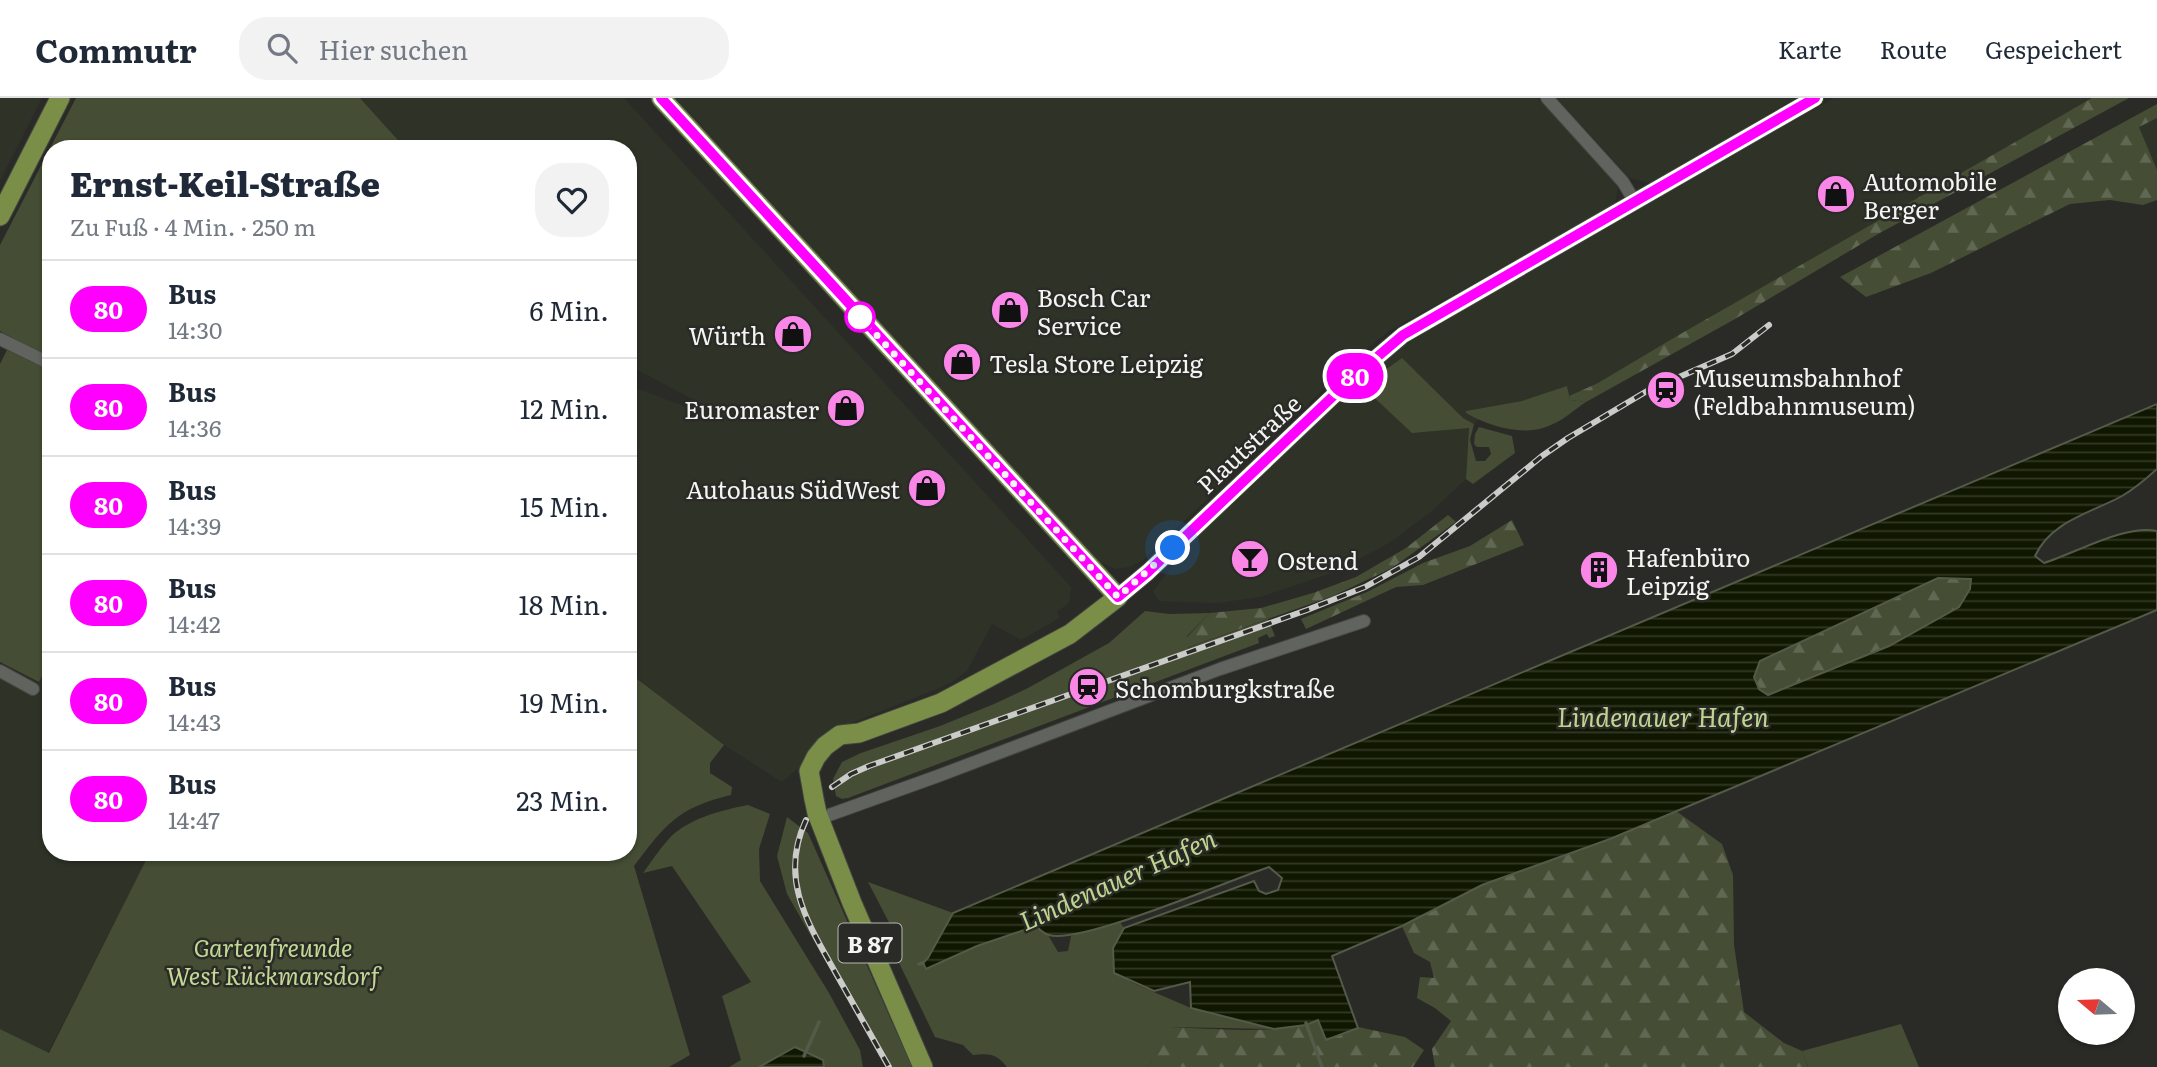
<!DOCTYPE html>
<html lang="de">
<head>
<meta charset="utf-8">
<style>
	body { margin:0; font-family:Literata,serif; background:#f2f2f3; color:#1f2937; height:100vh; display:flex; flex-direction:column; font-size:26px; white-space:nowrap }
	* { box-sizing:border-box; margin:0 }
	p { font-size:23px; color:#747a83 }
	.icon { flex:none; width:38px; height:38px; fill:none; stroke:currentColor; stroke-width:2; stroke-linecap:round; stroke-linejoin:round }
	.map { position:relative; flex:1; overflow:hidden }
	.sheet { position:absolute; left:42px; top:42px; width:595px; height:721px; display:flex; flex-direction:column; background:#fff; border-radius:28px; box-shadow:0 2px 5px #0004 }
	.sheet>* { flex:none }
	.badge { padding:0 14px; border-radius:23px; font-size:24px; line-height:46px }
	.needle { width:46px; rotate:289deg }
	.tools { position:absolute; left:2058px; top:870px; display:grid; gap:14px }
	.tools a { display:grid; place-items:center; width:77px; height:77px; border-radius:50%; background:#fff; box-shadow:0 2px 5px #0004; font-size:35px }
	.you { position:absolute; width:35px; height:35px; margin:-18px; border:5px solid #fff; border-radius:50%; background:#1a73e8; box-shadow:0 0 0 10px #1a73e833 }
	.map>.badge { position:absolute; translate:-50% -50%; box-shadow:0 0 0 4px #fff }
	.round { display:grid; place-items:center; flex:none; width:74px; height:74px; border-radius:28px; background:#f2f2f3 }
	.head { display:flex; align-items:center; justify-content:space-between; height:119px; padding:0 28px }
	h1 { font-size:33px; font-weight:800; line-height:52px }
	ul { padding:0; list-style:none }
	li { display:flex; align-items:center; gap:21px; height:98px; padding:0 28px; border-top:2px solid #e0e1e3 }
	li div { flex:1 }
	li b { display:block; font-size:26px }
	li em { font-style:normal }
	li .badge { min-width:77px; font-weight:700; text-align:center }
	header { display:flex; align-items:center; gap:42px; box-sizing:border-box; height:98px; padding:0 35px; background:#fff; border-bottom:2px solid #e0e1e3 }
	header strong { font-size:33px }
	nav { display:flex; gap:38px; margin-inline-start:auto; font-size:24px }
	.search { width:490px; height:63px; background:#f2f2f3; display:flex; align-items:center; gap:18px; box-sizing:border-box; padding:0 24px; border-radius:28px; color:#747a83; font-size:26px }
	.map>svg:first-child { display:block }
	.built { fill:#2e3227 }
	.green { fill:#454d34 }
	.forest { fill:url(#forest-firs) }
	.water { fill:url(#water-rules); stroke:#545a49; stroke-width:2; fill-rule:evenodd }
	.lines { fill:none; stroke-linecap:round; stroke-linejoin:round }
	.stream { stroke:#545a49; stroke-width:3.5 }
	.street-casing { stroke:#444642; stroke-width:14 }
	.secondary-casing { stroke:#444642; stroke-width:18 }
	.primary-casing { stroke:#444642; stroke-width:21 }
	.street { stroke:#61635e; stroke-width:12 }
	.secondary { stroke:#6e7853; stroke-width:16 }
	.primary { stroke:#7a8e48; stroke-width:19 }
	.rail-casing { stroke:#cbccc9; stroke-width:6 }
	.rail { stroke:#2a2b27; stroke-width:3.5; stroke-dasharray:10; stroke-linecap:butt }
	.primary-bridge-casing { stroke:#444642; stroke-width:21; stroke-linecap:butt }
	.primary-bridge { stroke:#7a8e48; stroke-width:19 }
	.line-casing { stroke:#fff; stroke-width:16 }
	.line { stroke:#f0f; stroke-width:10 }
	.walk { stroke:#f4f5f2; stroke-width:7; stroke-dasharray:0 12.6 }
	.stop-dot { fill:#fff; stroke:#f0f; stroke-width:3.5 }
	.labels { text-anchor:middle; dominant-baseline:central; stroke-width:5; stroke-linejoin:round; paint-order:stroke }
	.shield { fill:#2a2b27; stroke:#b7b8b5; stroke-width:2 }
	.shield-label { font-size:23px; font-weight:bold; fill:#f4f5f2 }
	.poi-label { font-size:24px; fill:#f4f5f2; stroke:#2a2b27; text-anchor:start }
	.street-label { font-size:24px; fill:#f4f5f2; stroke:#2a2b27 }
	.park-label { font-size:24px; font-style:italic; fill:#c2d994; stroke:#2a2b27 }
	.water-label { font-size:26px; font-style:italic; fill:#bed590; stroke:#2a2b27 }
</style>
</head>
<body>
<header>
<strong>Commutr</strong>
<div class="search"><svg class="icon" aria-label="search" viewBox="0 0 24 24"><circle cx="10" cy="10" r="6"/><path d="M15 15l6 6"/></svg>Hier suchen</div>
<nav><a>Karte</a><a>Route</a><a>Gespeichert</a></nav>
</header>
<div class="map">
<svg width="2157" height="969" viewBox="0 0 2157 969">
	<defs>
		<pattern id="forest-firs" width="22" height="20" patternUnits="userSpaceOnUse" patternTransform="scale(1.75)"><rect width="22" height="20" fill="#454d34"/><path d="M5 1l3.5 6h-7zM16 11l3.5 6h-7z" fill="#606752"/></pattern>
		<pattern id="water-rules" width="6" height="5" patternUnits="userSpaceOnUse" patternTransform="scale(1.75)"><rect width="6" height="5" fill="#101700"/><path d="M0 2.5h6" fill="none" stroke="#333926"/></pattern>
	</defs>
	<rect width="100%" height="100%" fill="#2a2b27"/>
	<path class="built" d="M0,0H42L0,83Z
		M360,0H624L1071,489L1069,505L1057,514L1060,520L1021,542L992,526L967,573L955,582L942,589L829,634L809,654L801,668L782,684L724,647L628,574V290L641,292L707,317L711,311L628,267V51H406Z
		M676,0H1538L1618,88L1615,106L1389,233L1362,255L1144,461L1130,469L1115,471L1100,464Z
		M1557,0H1796L1649,85L1630,80Z
		M1834,0H2093L1598,285L1553,305L1482,319L1469,330L1466,381L1432,413L1389,445L1335,474L1260,499L1217,505L1159,503L1153,493L1186,451L1211,423L1378,266L1414,241Z
		M2157,20V72L2139,29Z
		M51,560V754H150L48,955L0,931V579L32,596Z"/>
	<path class="green" d="M76,0H360L406,51H51V560L39,584L0,564V266L13,240L0,233V147Z
		M1402,260L1463,320L1474,326L1470,342L1476,363H1485L1491,356L1489,349H1477L1474,346L1475,336L1479,329L1512,338L1515,355L1473,386L1466,381L1469,330L1412,335L1365,291L1385,272Z
		M1567,288L1570,302L1586,304C1575,311 1565,321 1553,326C1526,340 1491,329 1466,315V313L1522,303Z
		M1145,513L1169,516L1210,515L1187,538V550L1268,521L1275,538L1269,540L1267,536L1258,540L1259,545L848,700L842,701L836,698L833,681L842,664L861,655L940,628L994,606L1028,590L1109,545Z
		M628,574L724,647L710,665V675L732,689L731,697C677,710 666,726 634,768L690,957L669,969H0V931L49,955L150,754H628Z
		M748,707L770,716L759,751L760,783L829,895L860,952L863,969H824L823,962L795,949L759,969H729L741,962L722,898L751,884L672,768L643,775C651,764 658,753 667,743C685,721 722,712 748,707Z
		M787,719L808,735L912,969H886L787,796L777,758Z
		M868,784L953,815L928,860L923,865L926,870L977,848L1036,828L1048,837L1058,854L1068,853L1071,838L1120,824L1124,830L1113,850L1114,875L1135,886L1191,910L1274,931L1169,929L1148,969H1007C997,956 990,955 973,957L963,947L935,939L886,838L894,834Z
		M1901,926L1919,969H1808L1802,953Z"/>
	<path class="forest" d="M2092,0H2129L1878,136L1735,221L1586,304L1570,302L1569,298L1598,285L1677,238Z
		M2157,6V20L2139,29L2157,72V102L2143,107L2110,102L2070,106L1931,175L1866,199L1840,179Z
		M1448,417L1456,424L1392,470L1333,498L1186,550L1187,539L1210,515L1261,510L1313,495L1356,479L1406,450Z
		M1512,422L1524,447L1423,487L1396,489L1306,531L1301,521L1367,494L1423,465L1470,448Z
		M1938,480L1971,481V490L1959,509L1889,548L1768,597L1759,591L1754,579L1759,564Z
		M1676,713L1722,746L1733,777L1734,847L1744,914L1784,945L1802,953L1808,969H1435L1432,951L1451,923L1435,910L1417,900L1420,879L1434,880L1430,864L1414,855L1402,828L1482,787L1610,741Z
		M1318,922L1326,942L1358,929L1405,939L1424,952L1413,969H1148L1168,929C1211,930 1280,938 1318,922Z"/>
	<path class="water" d="M2157,306V371C2146,381 2136,390 2122,398C2091,415 2051,423 2035,458L2044,465C2076,455 2125,426 2157,433V512L1610,741L1482,787L1402,828L1332,858L1358,930L1326,942L1318,922L1306,927L1274,931L1191,910L1190,884L1154,893L1114,875L1113,850L1124,830L1254,783L1259,793L1266,796L1278,792L1282,780L1269,769C1230,782 1080,847 1049,837C1045,836 1039,831 1036,828L977,848L926,871L923,865L928,860L953,815ZM1938,480L1971,481L1970,491L1959,509L1889,548L1768,597L1759,591L1754,579L1760,563Z
		M795,949L823,962L824,969H759Z"/>
	<g class="lines">
		<path class="stream" d="M919,866L923,865
			M1306,925L1322,969
			M804,958L819,924"/>
		<g class="street-casing">
			<path id="street" d="M1547,0L1623,84L1635,104
				M0,241L51,266
				M0,573L33,591
				M818,721L938,678L1220,571L1364,523"/>
		</g>
		<g class="secondary-casing">
			<path id="secondary" d="M1118,499L1148,474L1349,283L1403,237L1815,0"/>
		</g>
		<g class="primary-casing">
			<path id="primary" d="M661,0L1118,499L1070,536L941,605L859,635L840,637L825,648L816,659L809,673L814,701
				M0,118L60,0
				M817,715L852,805L923,969"/>
		</g>
		<use href="#street" class="street"/>
		<use href="#secondary" class="secondary"/>
		<use href="#primary" class="primary"/>
		<g class="rail-casing">
			<path id="rail" d="M832,689L851,676L869,668L1307,512L1365,489L1419,459L1542,358L1568,340L1647,293L1732,256L1769,227
				M806,722C778,782 809,827 838,879C855,909 872,939 889,969"/>
		</g>
		<use href="#rail" class="rail"/>
		<g class="primary-bridge-casing">
			<path id="primary-bridge" d="M814,701L817,715"/>
		</g>
		<use href="#primary-bridge" class="primary-bridge"/>
	</g>
	<g class="lines">
		<g class="line-casing">
			<path id="line" d="M661,0L1118,499L1148,474L1349,283L1403,237L1815,0"/>
		</g>
		<use href="#line" class="line"/>
		<path class="walk" d="M860,219L1118,499L1173,450"/>
	</g>
	<defs>
		<g id="shop-disc" transform="scale(2.0125)"><circle r="9.5" fill="#fa87e8" stroke="#2a2b27"/><path d="M-5-2.5h2.3a2.7 3.5 0 0 1 5.4 0H5L5.5 6h-11ZM-1.5-2.5h3a1.5 2.3 0 0 0-3 0Z" fill="#111"/></g>
		<g id="station-disc" transform="scale(2.0125)"><circle r="9.5" fill="#fa87e8" stroke="#2a2b27"/><path d="M-3-6H3Q5-6 5-4V2Q5 4 3 4L4.5 6H3L1.5 4h-3L-3 6H-4.5L-3 4Q-5 4-5 2V-4Q-5-6-3-6ZM-3.5-4v3h7v-3ZM-3.5 1v1.5H-2V1ZM2 1v1.5H3.5V1Z" fill="#111"/></g>
		<g id="bar-disc" transform="scale(2.0125)"><circle r="9.5" fill="#fa87e8" stroke="#2a2b27"/><path d="M-6-5H6L.8 .8V4.5H3.5V6h-7V4.5H-.8V.8Z" fill="#111"/></g>
		<g id="building-disc" transform="scale(2.0125)"><circle r="9.5" fill="#fa87e8" stroke="#2a2b27"/><path d="M-4-6H4V6H1V3H-1V6H-4ZM-2.5-4.3h1.7v1.8h-1.7ZM.8-4.3h1.7v1.8H.8ZM-2.5-1h1.7V.8h-1.7ZM.8-1h1.7V.8H.8Z" fill="#111"/></g>
	</defs>
	<g fill-rule="evenodd">
		<use href="#shop-disc" x="1836" y="96"/>
		<use href="#shop-disc" x="1010" y="212"/>
		<use href="#shop-disc" x="793" y="236"/>
		<use href="#shop-disc" x="962" y="264"/>
		<use href="#station-disc" x="1666" y="292"/>
		<use href="#shop-disc" x="846" y="310"/>
		<use href="#shop-disc" x="927" y="390"/>
		<use href="#bar-disc" x="1250" y="461"/>
		<use href="#building-disc" x="1599" y="472"/>
		<use href="#station-disc" x="1088" y="589"/>
	</g>
	<circle class="stop-dot" cx="860" cy="219" r="14"/>
	<g class="labels">
		<rect class="shield" x="838.5" y="825.5" width="63" height="39" rx="5"/>
		<g class="shield-label">
			<text x="870" y="845">B 87</text>
		</g>
		<g class="poi-label">
			<text x="1863" y="82">Automobile<tspan x="1863" dy="28">Berger</tspan></text>
			<text x="1037" y="198">Bosch Car<tspan x="1037" dy="28">Service</tspan></text>
			<text x="766" y="236" text-anchor="end">Würth</text>
			<text x="989" y="264">Tesla Store Leipzig</text>
			<text x="1693" y="278">Museumsbahnhof<tspan x="1693" dy="28">(Feldbahnmuseum)</tspan></text>
			<text x="819" y="310" text-anchor="end">Euromaster</text>
			<text x="900" y="390" text-anchor="end">Autohaus SüdWest</text>
			<text x="1626" y="458">Hafenbüro<tspan x="1626" dy="28">Leipzig</tspan></text>
			<text x="1277" y="461">Ostend</text>
			<text x="1115" y="589">Schomburgkstraße</text>
		</g>
		<g class="street-label">
			<text transform="translate(1248 345) rotate(-43)">Plautstraße</text>
		</g>
		<g class="park-label">
			<text x="273" y="848">Gartenfreunde<tspan x="273" dy="28">West Rückmarsdorf</tspan></text>
		</g>
		<g class="water-label">
			<text x="1663" y="617">Lindenauer Hafen</text>
			<text transform="translate(1117 780) rotate(-24)">Lindenauer Hafen</text>
		</g>
	</g>
</svg>
<div class="tools">
<a><svg class="needle" viewBox="-14 -14 28 28"><path d="M0-13l5 13h-10z" fill="#e53935"/><path d="M0 13l5-13h-10z" fill="#747a83"/></svg></a>
</div>
<div class="you" style="left:1173px;top:450px"></div>
<b class="badge" style="left:1355px;top:278px;background:#f0f;color:#fff">80</b>
<section class="sheet">
<div class="head"><div><h1>Ernst-Keil-Straße</h1><p>Zu Fuß · 4 Min. · 250 m</p></div><a class="round"><svg class="icon" aria-label="heart" viewBox="0 0 24 24"><path d="M12 20l-8-8c-3-5 5-10 8-4 3-6 11-1 8 4z"/></svg></a></div>
<ul>
<li><span class="badge" style="background:#f0f;color:#fff">80</span><div><b>Bus</b><p>14:30</p></div><em>6 Min.</em></li>
<li><span class="badge" style="background:#f0f;color:#fff">80</span><div><b>Bus</b><p>14:36</p></div><em>12 Min.</em></li>
<li><span class="badge" style="background:#f0f;color:#fff">80</span><div><b>Bus</b><p>14:39</p></div><em>15 Min.</em></li>
<li><span class="badge" style="background:#f0f;color:#fff">80</span><div><b>Bus</b><p>14:42</p></div><em>18 Min.</em></li>
<li><span class="badge" style="background:#f0f;color:#fff">80</span><div><b>Bus</b><p>14:43</p></div><em>19 Min.</em></li>
<li><span class="badge" style="background:#f0f;color:#fff">80</span><div><b>Bus</b><p>14:47</p></div><em>23 Min.</em></li>
</ul>
</section>
</div>
</body>
</html>
